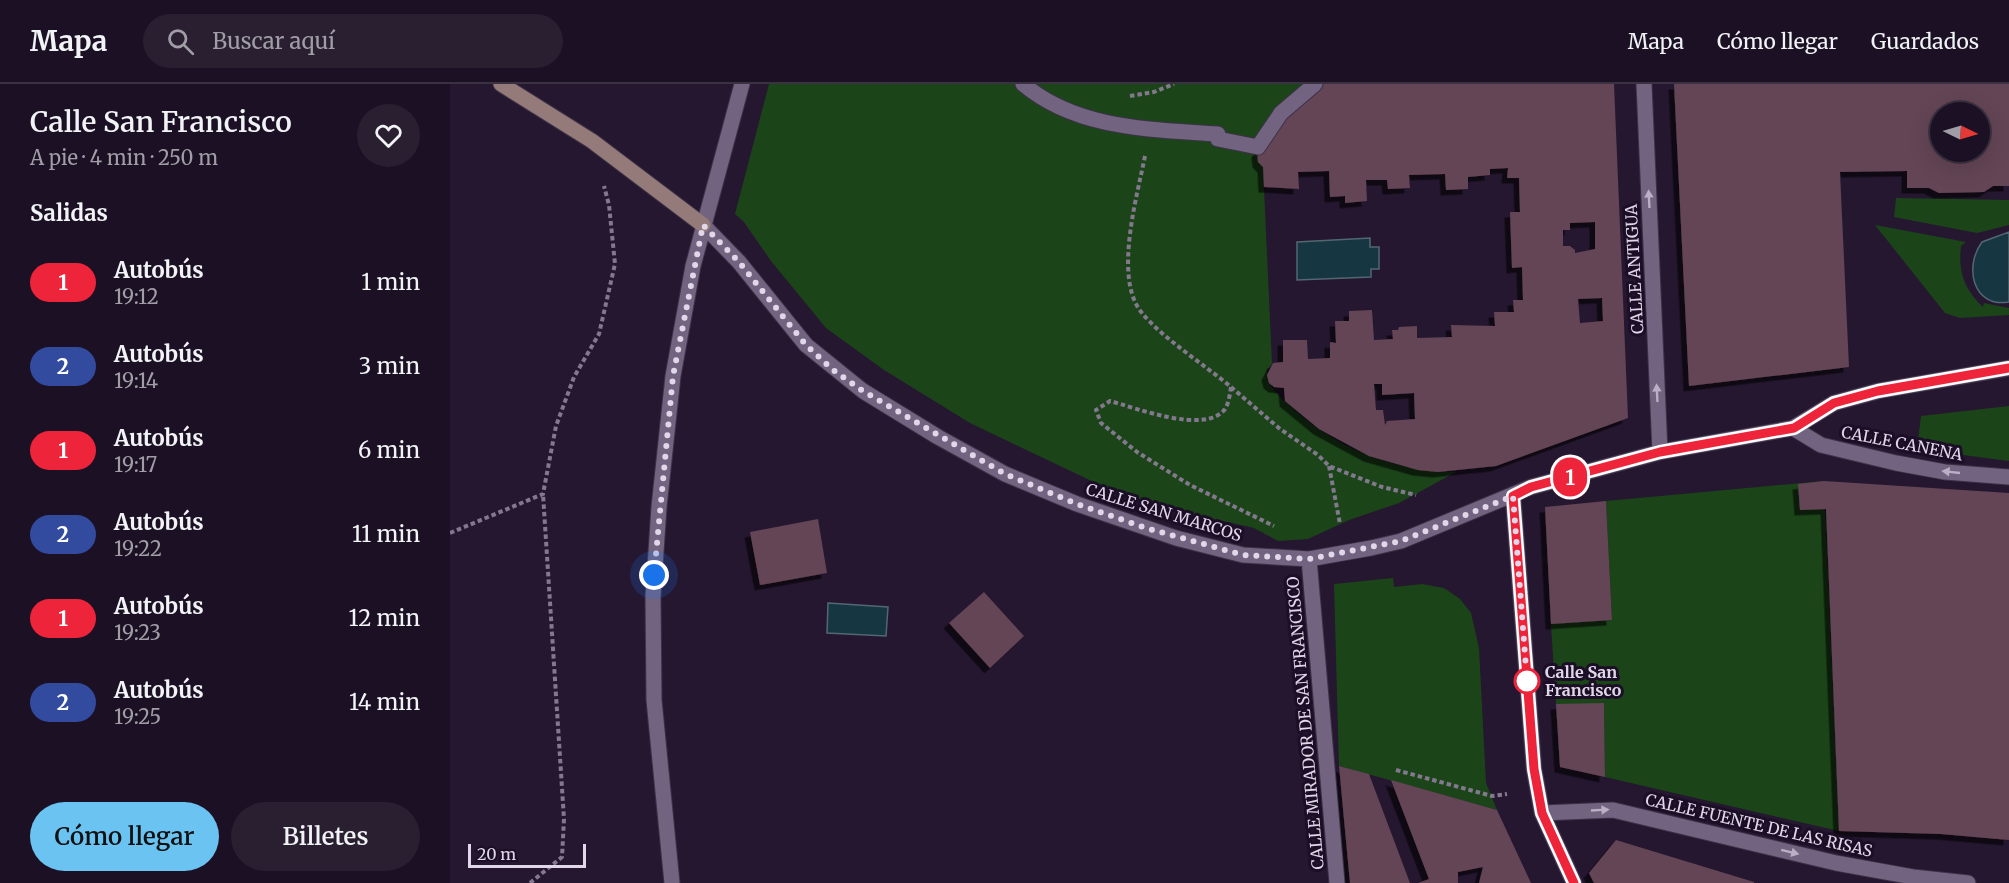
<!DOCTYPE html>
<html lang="es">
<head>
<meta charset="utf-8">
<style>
	body { margin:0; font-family:Merriweather,serif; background:#291f31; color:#f1f3f6; height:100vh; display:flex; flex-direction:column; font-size:22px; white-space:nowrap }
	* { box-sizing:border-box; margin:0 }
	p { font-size:20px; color:#a09da6 }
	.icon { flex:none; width:33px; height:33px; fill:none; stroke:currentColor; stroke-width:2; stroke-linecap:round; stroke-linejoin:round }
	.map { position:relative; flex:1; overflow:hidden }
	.side { display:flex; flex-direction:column; background:#1c1124; width:450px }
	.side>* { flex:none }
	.badge { padding:0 12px; border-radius:20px; font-size:21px; line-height:39px }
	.needle { width:39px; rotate:95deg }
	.fabs { position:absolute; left:1480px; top:18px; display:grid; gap:12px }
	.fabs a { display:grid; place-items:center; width:60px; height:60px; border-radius:50%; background:#1c1124; box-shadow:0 6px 24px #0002,0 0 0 2px #3a3141; font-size:30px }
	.scale { position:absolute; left:18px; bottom:15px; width:118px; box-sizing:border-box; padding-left:6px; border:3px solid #e0d8e9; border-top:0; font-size:16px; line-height:21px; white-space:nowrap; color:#e0d8e9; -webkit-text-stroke:4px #1b0e26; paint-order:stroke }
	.you { position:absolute; width:30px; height:30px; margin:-15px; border:4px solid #fff; border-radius:50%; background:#1a73e8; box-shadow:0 0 0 9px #1a73e833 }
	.map>.badge { position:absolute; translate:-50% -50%; box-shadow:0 0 0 3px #fff }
	h2 { padding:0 30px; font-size:22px; line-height:54px }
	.round { display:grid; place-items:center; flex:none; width:63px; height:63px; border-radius:32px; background:#291f31 }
	.summary { display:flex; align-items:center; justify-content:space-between; height:102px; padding:0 30px }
	h1 { font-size:28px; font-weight:600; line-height:45px }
	.button { display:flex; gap:12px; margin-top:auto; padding:12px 30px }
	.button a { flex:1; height:69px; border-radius:36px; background:#6bc3f2; color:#111; font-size:24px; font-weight:600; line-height:69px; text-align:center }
	.button a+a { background:#291f31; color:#f1f3f6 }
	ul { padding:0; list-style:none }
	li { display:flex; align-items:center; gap:18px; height:84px; padding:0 30px }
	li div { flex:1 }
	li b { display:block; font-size:22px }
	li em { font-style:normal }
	li .badge { min-width:66px; font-weight:700; text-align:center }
	header { display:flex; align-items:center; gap:36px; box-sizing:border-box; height:84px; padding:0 30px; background:#1c1124; border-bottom:2px solid #3a3141 }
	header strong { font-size:28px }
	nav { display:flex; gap:33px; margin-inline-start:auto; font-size:21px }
	.search { width:420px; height:54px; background:#291f31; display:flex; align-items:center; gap:15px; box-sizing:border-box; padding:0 21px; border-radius:33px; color:#a09da6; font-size:22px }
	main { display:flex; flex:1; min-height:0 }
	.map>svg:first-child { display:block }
	.green { fill:#1b4519 }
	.water { fill:#163741; stroke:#536773; stroke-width:1.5 }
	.building { fill:#634455; fill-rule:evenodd; filter:url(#shadow) }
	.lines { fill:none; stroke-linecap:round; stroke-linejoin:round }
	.street-casing { stroke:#3c3246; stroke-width:17 }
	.secondary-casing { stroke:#3c3246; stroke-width:17 }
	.path { stroke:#83788d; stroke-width:4; stroke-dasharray:4.5 3; stroke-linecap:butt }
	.street { stroke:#726381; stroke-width:15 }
	.secondary { stroke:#947b7a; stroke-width:15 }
	.oneway { fill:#baafc5 }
	.line-casing { stroke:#fff; stroke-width:14 }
	.line { stroke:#ee243a; stroke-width:9 }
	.walk { stroke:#e0d8e9; stroke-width:6; stroke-dasharray:0 10.8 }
	.stop-dot { fill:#fff; stroke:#ee243a; stroke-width:3 }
	.labels { text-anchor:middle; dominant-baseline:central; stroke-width:6; stroke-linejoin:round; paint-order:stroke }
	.street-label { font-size:16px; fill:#e0d8e9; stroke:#1b0e26 }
	.stop-label { font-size:16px; font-weight:bold; fill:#e0d8e9; stroke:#1b0e26; text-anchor:start }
</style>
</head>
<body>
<header>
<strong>Mapa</strong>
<div class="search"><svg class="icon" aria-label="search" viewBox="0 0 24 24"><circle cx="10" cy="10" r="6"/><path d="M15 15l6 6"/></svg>Buscar aquí</div>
<nav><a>Mapa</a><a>Cómo llegar</a><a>Guardados</a></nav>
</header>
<main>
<section class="side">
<div class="summary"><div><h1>Calle San Francisco</h1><p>A pie · 4 min · 250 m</p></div><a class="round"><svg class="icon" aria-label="heart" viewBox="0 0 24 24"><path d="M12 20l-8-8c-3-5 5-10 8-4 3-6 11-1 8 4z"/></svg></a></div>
<h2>Salidas</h2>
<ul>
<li><span class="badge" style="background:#ee243a;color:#fff">1</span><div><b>Autobús</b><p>19:12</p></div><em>1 min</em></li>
<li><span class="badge" style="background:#324b9f;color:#fff">2</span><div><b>Autobús</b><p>19:14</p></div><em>3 min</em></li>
<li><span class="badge" style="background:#ee243a;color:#fff">1</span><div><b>Autobús</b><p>19:17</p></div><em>6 min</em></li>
<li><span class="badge" style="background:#324b9f;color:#fff">2</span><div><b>Autobús</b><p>19:22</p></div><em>11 min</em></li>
<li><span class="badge" style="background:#ee243a;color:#fff">1</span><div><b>Autobús</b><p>19:23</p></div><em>12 min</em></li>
<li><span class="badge" style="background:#324b9f;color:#fff">2</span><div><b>Autobús</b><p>19:25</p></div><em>14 min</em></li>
</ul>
<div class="button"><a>Cómo llegar</a><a>Billetes</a></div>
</section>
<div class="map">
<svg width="1559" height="799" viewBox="0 0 1559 799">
	<defs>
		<filter id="shadow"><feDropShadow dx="-5.5" dy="5.5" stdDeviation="0" flood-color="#0009"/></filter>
	</defs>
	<rect width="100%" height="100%" fill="#251730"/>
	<path class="green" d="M319,0H865L807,67V74L813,83L822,280L817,286C816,301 828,311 838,320C882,363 945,388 1006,388L949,419L899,436L858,455L828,457L804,444L711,423L648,400L520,339L434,286L376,244L321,177L294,138L285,130Z
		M1446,114L1559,116V141L1527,149L1444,133Z
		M1425,141L1516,158L1511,162C1508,188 1514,205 1533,223L1534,219L1559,224V231L1510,234L1495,229Z
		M1559,322V377L1467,365L1471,332Z
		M1374,397L1389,747L1155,693L1154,620H1106L1101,540L1162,536L1156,417Z
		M943,494L944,503L972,500L994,504L1010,515L1021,529L1029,564L1036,699L1047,726L889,682L884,500Z"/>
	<path class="water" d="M1559,148V218C1522,224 1514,182 1532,158Z
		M920,154V163H929V185H921V193L847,196V158Z
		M378,519L438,523L436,552L377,549Z"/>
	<path class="building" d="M865,0H1164L1178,334L1046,382L988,388L968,386L919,372L869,345L835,317L834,304L824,303L819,299L817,291L823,279L833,278V256H857L858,275L880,274V258L886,259L885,237H899V227L922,226L924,256L943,255L942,246H948L949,243L967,242V254L1002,253L1001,241L1045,242L1044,228H1064L1063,216H1073L1072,183L1062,184L1060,128H1070L1069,94H1057L1058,84L1040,85V91L1018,93V105L996,106L995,90L959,91L960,104L938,105L937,96H916L917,117L895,119V112L880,113L879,87L848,88L849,105L814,103L813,83L808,78L807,68ZM1145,138V165L1125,169V166L1120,162H1113V146H1120V139ZM1152,214L1153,237L1130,239L1128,215ZM924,300H932V311L964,309L965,335L937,337L935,341L933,326H926Z
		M1224,0H1559V102H1543L1534,108L1489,109L1479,104H1457V87L1390,88L1399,283L1239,302ZM1491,28H1530V68H1491Z
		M1374,397L1559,409V756L1491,750L1389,747L1376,425L1350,426L1348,400Z
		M1156,417L1162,536L1101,540L1095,423Z
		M368,435L377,489L310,501L300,448Z
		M534,508L574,552L540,584L499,539Z
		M1154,619L1155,693L1110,683L1106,620Z
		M889,682L919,690L960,799H900Z
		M941,696L1047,726L1081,799H1029L1033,783L1008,788V799H968L979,795Z
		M1166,756L1304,798V799H1144L1139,789Z"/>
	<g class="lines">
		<g class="street-casing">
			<path id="street" d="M573,0C628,46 701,45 768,50V55L808,63L831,29L865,0
				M1194,0L1210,368
				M253,141L289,178L356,261L413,307L488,353L555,390L627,420L726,454L793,471L859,475L921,464L951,457L1081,403L1210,368L1343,344L1384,319L1428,307L1559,284
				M1343,344L1371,361L1446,379L1495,388L1559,393
				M1063,412L1084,685L1092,729L1124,799
				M859,475L887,799
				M1092,729L1163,726L1386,779L1463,793L1518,799
				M222,799L204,616L203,513L209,423L223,292L243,182L292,0"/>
		</g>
		<g class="secondary-casing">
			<path id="secondary" d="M51,0L142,57L253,141"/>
		</g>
		<path class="path" d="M680,12L704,8L724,0
			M695,72C687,113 663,195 692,229C712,254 755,281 781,303C780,309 779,319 775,325C756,351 686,324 660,317L646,326L651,339L687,368L740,401L824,442
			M781,303L830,345L868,371L879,382L932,403L966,411
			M879,382L890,440
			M0,449L93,410L106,342L124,293L149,250L165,180L159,121L154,102
			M946,686L1042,712L1057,710
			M80,799L112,773L114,735L93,410"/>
		<use href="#street" class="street"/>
		<use href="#secondary" class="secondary"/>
	</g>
	<defs><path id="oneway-solid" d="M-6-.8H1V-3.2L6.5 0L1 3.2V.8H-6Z" transform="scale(1.5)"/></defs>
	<g class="oneway">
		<use href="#oneway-solid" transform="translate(1199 115) rotate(-93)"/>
		<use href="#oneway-solid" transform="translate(1207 309) rotate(-93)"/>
		<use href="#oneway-solid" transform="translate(1501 388) rotate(-174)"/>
		<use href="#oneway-solid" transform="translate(1150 726) rotate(-3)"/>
		<use href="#oneway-solid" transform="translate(1340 768) rotate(14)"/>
	</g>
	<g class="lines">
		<g class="line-casing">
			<path id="line" d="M1124,799L1092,729L1084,685L1063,412L1081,403L1210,368L1344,344L1384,319L1428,307L1559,284"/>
		</g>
		<use href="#line" class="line"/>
		<path class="walk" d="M204,491L223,292L253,141L289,178L356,261L383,286L413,307L555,390L627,420L696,444L793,471L859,475L951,457L1063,412L1077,597"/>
	</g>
	<circle class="stop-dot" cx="1077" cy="597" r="12"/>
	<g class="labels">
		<g class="street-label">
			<text transform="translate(1184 185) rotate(-93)">CALLE ANTIGUA</text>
			<text transform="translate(1452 359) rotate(11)">CALLE CANENA</text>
			<text transform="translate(714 428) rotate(17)">CALLE SAN MARCOS</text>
			<text transform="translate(855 639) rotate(-95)">CALLE MIRADOR DE SAN FRANCISCO</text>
			<text transform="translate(1309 741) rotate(13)">CALLE FUENTE DE LAS RISAS</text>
		</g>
		<g class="stop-label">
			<text x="1095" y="588">Calle San<tspan x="1095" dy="18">Francisco</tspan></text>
		</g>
	</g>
</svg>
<div class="fabs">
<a><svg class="needle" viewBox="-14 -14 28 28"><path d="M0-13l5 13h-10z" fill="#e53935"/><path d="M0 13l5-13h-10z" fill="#a09da6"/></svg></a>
</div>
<div class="scale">20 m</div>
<div class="you" style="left:204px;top:491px"></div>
<b class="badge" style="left:1120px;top:393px;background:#ee243a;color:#fff">1</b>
</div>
</main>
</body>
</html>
